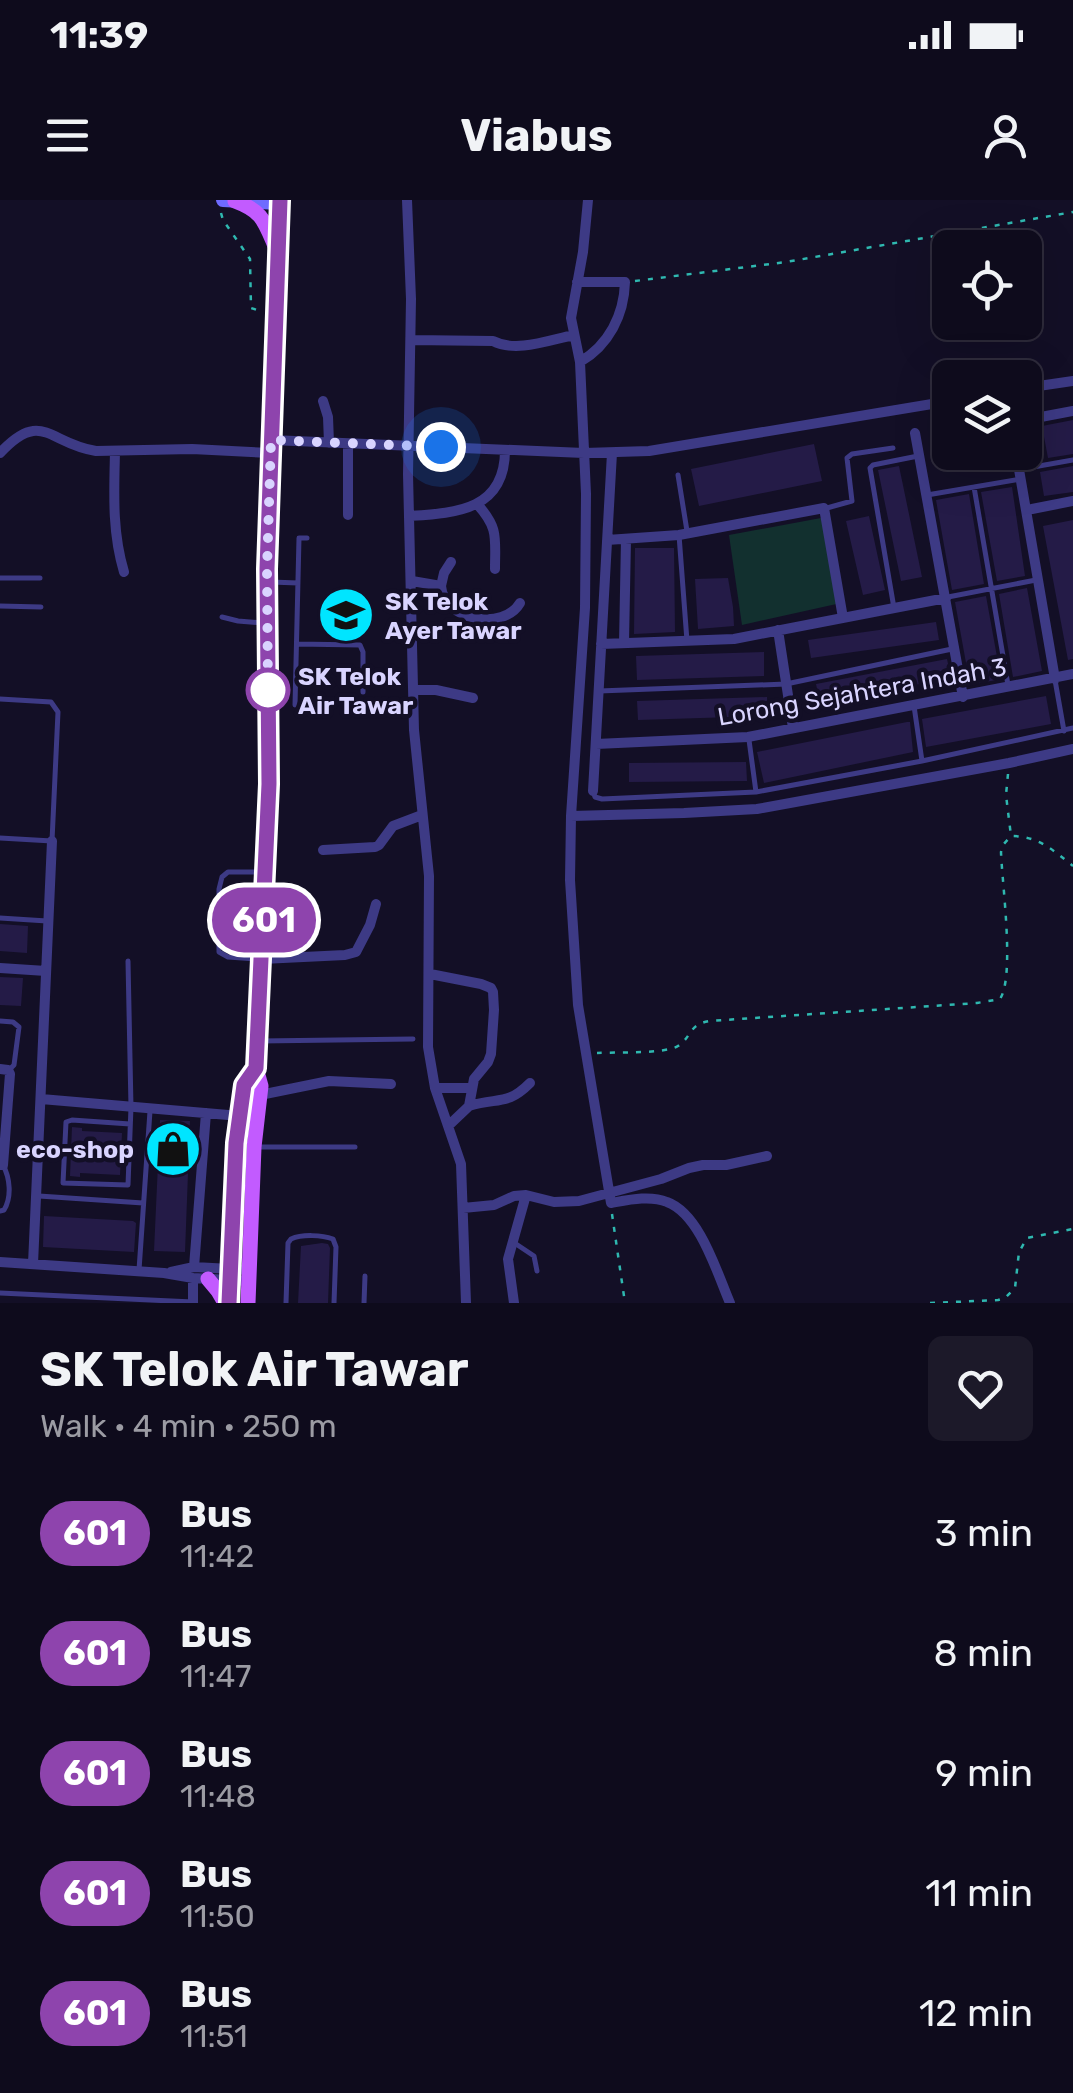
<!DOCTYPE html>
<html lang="en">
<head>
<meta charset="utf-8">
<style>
	body { margin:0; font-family:Rubik,sans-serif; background:#1c1929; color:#f1f3f6; height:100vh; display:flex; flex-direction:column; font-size:38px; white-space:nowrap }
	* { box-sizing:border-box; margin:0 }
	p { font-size:32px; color:#9b9ba3 }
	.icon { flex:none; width:55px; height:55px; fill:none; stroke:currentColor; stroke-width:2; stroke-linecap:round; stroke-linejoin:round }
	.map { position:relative; height:1103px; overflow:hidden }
	.drawer { display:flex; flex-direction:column; background:#0e0b1c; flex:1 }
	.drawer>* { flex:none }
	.badge { padding:0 20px; border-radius:32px; font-size:35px; line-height:65px }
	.buttons { position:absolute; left:932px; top:30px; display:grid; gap:20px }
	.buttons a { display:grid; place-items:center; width:110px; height:110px; border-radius:15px; background:#0e0b1c; box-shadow:0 10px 40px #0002,0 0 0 2px #2e2b3b; font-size:50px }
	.you { position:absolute; width:50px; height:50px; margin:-25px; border:8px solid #fff; border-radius:50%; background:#1a73e8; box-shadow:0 0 0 15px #1a73e833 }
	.map>.badge { position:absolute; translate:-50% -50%; box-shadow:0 0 0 5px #fff }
	.round { display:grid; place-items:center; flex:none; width:105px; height:105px; border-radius:15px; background:#1c1929 }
	.headline { display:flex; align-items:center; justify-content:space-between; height:170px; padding:0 40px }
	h1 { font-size:48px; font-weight:700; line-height:75px }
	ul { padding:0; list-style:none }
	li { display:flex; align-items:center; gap:30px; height:120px; padding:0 40px }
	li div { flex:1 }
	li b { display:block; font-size:38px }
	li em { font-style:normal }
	li .badge { min-width:110px; font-weight:700; text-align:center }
	.status { display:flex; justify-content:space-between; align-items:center; height:70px; padding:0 50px; background:#0e0b1c; direction:ltr }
	.status svg { height:28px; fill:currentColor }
	header { display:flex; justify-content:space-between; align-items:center; height:130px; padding:0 40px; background:#0e0b1c; font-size:45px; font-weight:700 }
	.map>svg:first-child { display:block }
	.green { fill:#12302f }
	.building { fill:#241b47 }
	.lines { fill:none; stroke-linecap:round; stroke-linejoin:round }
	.path { stroke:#2fb8b0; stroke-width:2.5; stroke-dasharray:5 8; stroke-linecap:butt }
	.lane { stroke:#3d3a85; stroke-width:5 }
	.street { stroke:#3d3a85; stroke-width:10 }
	.secondary { stroke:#6f6bff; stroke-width:14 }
	.primary { stroke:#c25bff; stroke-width:15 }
	.line-casing { stroke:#fff; stroke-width:22 }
	.line { stroke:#8e44ad; stroke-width:15 }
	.walk { stroke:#d9d4ff; stroke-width:10; stroke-dasharray:0 18 }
	.stop-dot { fill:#fff; stroke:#8e44ad; stroke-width:5 }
	.labels { text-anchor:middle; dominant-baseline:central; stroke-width:9; stroke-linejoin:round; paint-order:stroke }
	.poi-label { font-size:25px; font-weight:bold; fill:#d9d4ff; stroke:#130f26; text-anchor:start }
	.stop-label { font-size:25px; font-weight:bold; fill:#d9d4ff; stroke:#130f26; text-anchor:start }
	.street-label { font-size:25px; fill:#d9d4ff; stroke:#130f26 }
</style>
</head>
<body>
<div class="status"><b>11:39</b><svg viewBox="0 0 49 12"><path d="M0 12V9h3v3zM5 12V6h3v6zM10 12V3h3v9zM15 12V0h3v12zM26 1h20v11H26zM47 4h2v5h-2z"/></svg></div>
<header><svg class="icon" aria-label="menu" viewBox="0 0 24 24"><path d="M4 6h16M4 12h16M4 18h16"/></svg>Viabus<svg class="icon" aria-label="person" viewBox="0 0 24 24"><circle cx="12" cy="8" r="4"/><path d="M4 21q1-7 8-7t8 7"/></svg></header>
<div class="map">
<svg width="1073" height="1103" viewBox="0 0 1073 1103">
	<rect width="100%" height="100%" fill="#130f26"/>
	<path class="green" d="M821,318L841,403L742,425L729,335Z"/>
	<path class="building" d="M1073,220V254L1048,258L1042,226Z
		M950,221V252H996L998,261L948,272L937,223Z
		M814,244L822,281L699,306L691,269Z
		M899,266L922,377L901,381L878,270Z
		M1073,266V292L1044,296L1040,272Z
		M1012,287L1025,376L997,381L981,292Z
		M969,294L984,384L952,390L936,300Z
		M869,316L885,390L863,395L846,321Z
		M1073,320V459L1068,460L1043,326Z
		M635,348H674L675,432L634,434Z
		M728,378L733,407L734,426L698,429L695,379Z
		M1027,388L1042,471L1013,477L999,394Z
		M986,396L1001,479L970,485L955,402Z
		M936,422L939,440L811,458L808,440Z
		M764,452V476L637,480L636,456Z
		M947,459L951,478L820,503L816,484Z
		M1046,496L1051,524L926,547L922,519Z
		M767,497L768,516L638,520L637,501Z
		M907,522H910L913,552L764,583L757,552Z
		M746,562L747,581L629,582V563Z
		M0,724L28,726L27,753L0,751Z
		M0,777L23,778L21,806L0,805Z
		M160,920L190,921L185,1052L154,1051Z
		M72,927L82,928V931L122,933L120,975L80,973V977L70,976Z
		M44,1016L133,1021L136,1023L134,1052L43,1047Z
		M322,1043L328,1044L330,1048L328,1103H298L301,1046Z"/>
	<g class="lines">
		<path class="path" d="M221,13L223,20L250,59L251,108L263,112
			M635,81L786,62L1073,12
			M1008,574L1006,595L1011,636C1038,636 1053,650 1073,666
			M597,853C615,852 665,854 678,846C692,837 688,825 709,821L977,803L1000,799C1015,776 1002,683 1001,652L1003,645L1011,636
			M612,1014L625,1103
			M930,1103L998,1100L1005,1098L1015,1088L1019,1052L1027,1038L1073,1029"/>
		<path class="lane" d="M1022,269L1073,260
			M678,275L687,331
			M974,287L1008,485
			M927,295L1021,279
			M827,308L852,301L847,258L852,254L893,248
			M679,335L687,441
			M0,378H40
			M271,382L298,383
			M948,397L1036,380
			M0,406L41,407
			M894,408L870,268L873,265L918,256
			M222,417L238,421L263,423
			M297,444L360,445L363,452V492
			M1055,480L1064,531
			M599,491L786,484L952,449
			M0,499L51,502L58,512L52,641L0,638
			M295,505L299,338H307
			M914,506L922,561
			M749,540L756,592
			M593,591L595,597L602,599L756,592L922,561L1073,528
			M0,718L47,721
			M257,759L228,757L219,752V689L222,677L228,672H264
			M128,761L131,907L128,985L63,983L66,922L72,920L130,924
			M0,821L13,822L19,827L14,865L9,870
			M260,841L413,839
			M257,947H355
			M39,996L143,1003
			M0,1011L4,1010C12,997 10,978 3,965
			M513,1042L534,1056L537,1071
			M139,1070L150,911
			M0,1093L193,1102
			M286,1103L288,1043L291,1039C302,1034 322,1035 333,1039L336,1047L334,1103
			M364,1103L365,1076"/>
		<path class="street" d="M407,0L411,99L408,274L414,530L429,676L428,847L435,888L461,964L466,1103
			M588,0L583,52L571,118L580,162L586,294L585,408L571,616L570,680L578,805L611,1003C628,1000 650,995 667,1002C700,1014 717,1073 730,1103
			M577,82H625C624,115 609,145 580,162
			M411,140L493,141C516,153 549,140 574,135
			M1025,188L1073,181
			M323,201L328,217L329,243
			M1025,220L1073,211
			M915,233L963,497
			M271,240L584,253L649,251L950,201
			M348,244V315
			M115,252C114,293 112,332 124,372
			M1016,252L1055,479
			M0,253C42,208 49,244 96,251L192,249L270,253
			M477,304C499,328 495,338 495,369
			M1032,309L1073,301
			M409,316C455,313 505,311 505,250
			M607,340L679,335L824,308L843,418
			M412,381L441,386C444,421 504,431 520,403
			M441,386L444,373L451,362
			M778,430L793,528
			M624,443L626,339
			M601,444L734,439L946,398
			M414,490H436L473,498
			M596,544L748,537L1073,474
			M593,591L612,253
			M571,616L684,613L757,609L1009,563L1073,549
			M323,650L375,647L379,645L393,626L422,615
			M262,759L345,755L356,752L370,725L376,704
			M0,768L46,771
			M430,774L481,784L491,788L493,792L494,810L491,854L488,862L474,879L469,906L449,925
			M0,869L8,870L10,874L3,965H0
			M435,888H471
			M260,895L329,881L391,884
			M41,899L240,916
			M469,906C499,897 507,906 530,883
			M463,1008L494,1005L514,996L526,995L554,1002L579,1001L661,979L689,968L703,965H726L767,956
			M0,1062L164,1073L193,1078L249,1081
			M33,1064L52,641
			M194,1067L206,913
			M171,1072L194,1067L249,1070
			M193,1103V1078
			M514,1103L508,1059L526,995"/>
		<path class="secondary" d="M223,0L279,3"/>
		<path class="primary" d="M235,1C262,11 264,20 275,46
			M208,1079L218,1091L225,1103
			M229,1103L236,943L244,885L256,868
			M248,1103L254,947L261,886L256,868L269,584L267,369L274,116L280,0"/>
	</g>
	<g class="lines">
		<g class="line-casing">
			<path id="line" d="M229,1103L236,943L244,885L256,868L269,584L267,369L280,0"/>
		</g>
		<use href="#line" class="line"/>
		<path class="walk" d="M268,490V495L267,369L271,240L441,247"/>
	</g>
	<defs>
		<g id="school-disc" transform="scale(2.875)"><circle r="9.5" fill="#00e5ff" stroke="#130f26"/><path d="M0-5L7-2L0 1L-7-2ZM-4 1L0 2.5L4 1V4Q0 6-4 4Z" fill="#111"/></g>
		<g id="shop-disc" transform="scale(2.875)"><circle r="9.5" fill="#00e5ff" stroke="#130f26"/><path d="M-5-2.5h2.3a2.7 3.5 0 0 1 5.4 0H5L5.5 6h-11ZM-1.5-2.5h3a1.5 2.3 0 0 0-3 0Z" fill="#111"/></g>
	</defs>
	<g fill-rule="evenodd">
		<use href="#school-disc" x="346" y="415"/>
		<use href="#shop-disc" x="173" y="949"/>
	</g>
	<circle class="stop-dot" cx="268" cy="490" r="20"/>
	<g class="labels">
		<g class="poi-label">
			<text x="385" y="401">SK Telok<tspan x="385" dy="29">Ayer Tawar</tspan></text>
			<text x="134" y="949" text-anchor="end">eco-shop</text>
		</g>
		<g class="stop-label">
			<text x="298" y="476">SK Telok<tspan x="298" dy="29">Air Tawar</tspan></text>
		</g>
		<g class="street-label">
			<text transform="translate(862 492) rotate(-10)">Lorong Sejahtera Indah 3</text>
		</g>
	</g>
</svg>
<div class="buttons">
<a><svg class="icon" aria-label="locate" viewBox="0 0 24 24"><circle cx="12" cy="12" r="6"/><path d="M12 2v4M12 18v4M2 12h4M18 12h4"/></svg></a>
<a><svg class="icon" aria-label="layers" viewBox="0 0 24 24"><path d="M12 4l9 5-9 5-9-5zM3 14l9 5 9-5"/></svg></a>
</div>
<div class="you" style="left:441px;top:247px"></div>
<b class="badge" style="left:264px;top:720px;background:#8e44ad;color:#fff">601</b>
</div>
<section class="drawer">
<div class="headline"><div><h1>SK Telok Air Tawar</h1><p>Walk · 4 min · 250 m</p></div><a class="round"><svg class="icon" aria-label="heart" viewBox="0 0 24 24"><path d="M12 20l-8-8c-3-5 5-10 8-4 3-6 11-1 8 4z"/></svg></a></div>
<ul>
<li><span class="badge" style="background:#8e44ad;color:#fff">601</span><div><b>Bus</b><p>11:42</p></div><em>3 min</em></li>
<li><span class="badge" style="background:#8e44ad;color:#fff">601</span><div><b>Bus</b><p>11:47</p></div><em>8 min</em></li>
<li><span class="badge" style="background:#8e44ad;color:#fff">601</span><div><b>Bus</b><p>11:48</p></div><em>9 min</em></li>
<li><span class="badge" style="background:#8e44ad;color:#fff">601</span><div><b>Bus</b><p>11:50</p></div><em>11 min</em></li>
<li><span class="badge" style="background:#8e44ad;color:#fff">601</span><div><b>Bus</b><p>11:51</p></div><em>12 min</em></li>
</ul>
</section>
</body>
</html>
